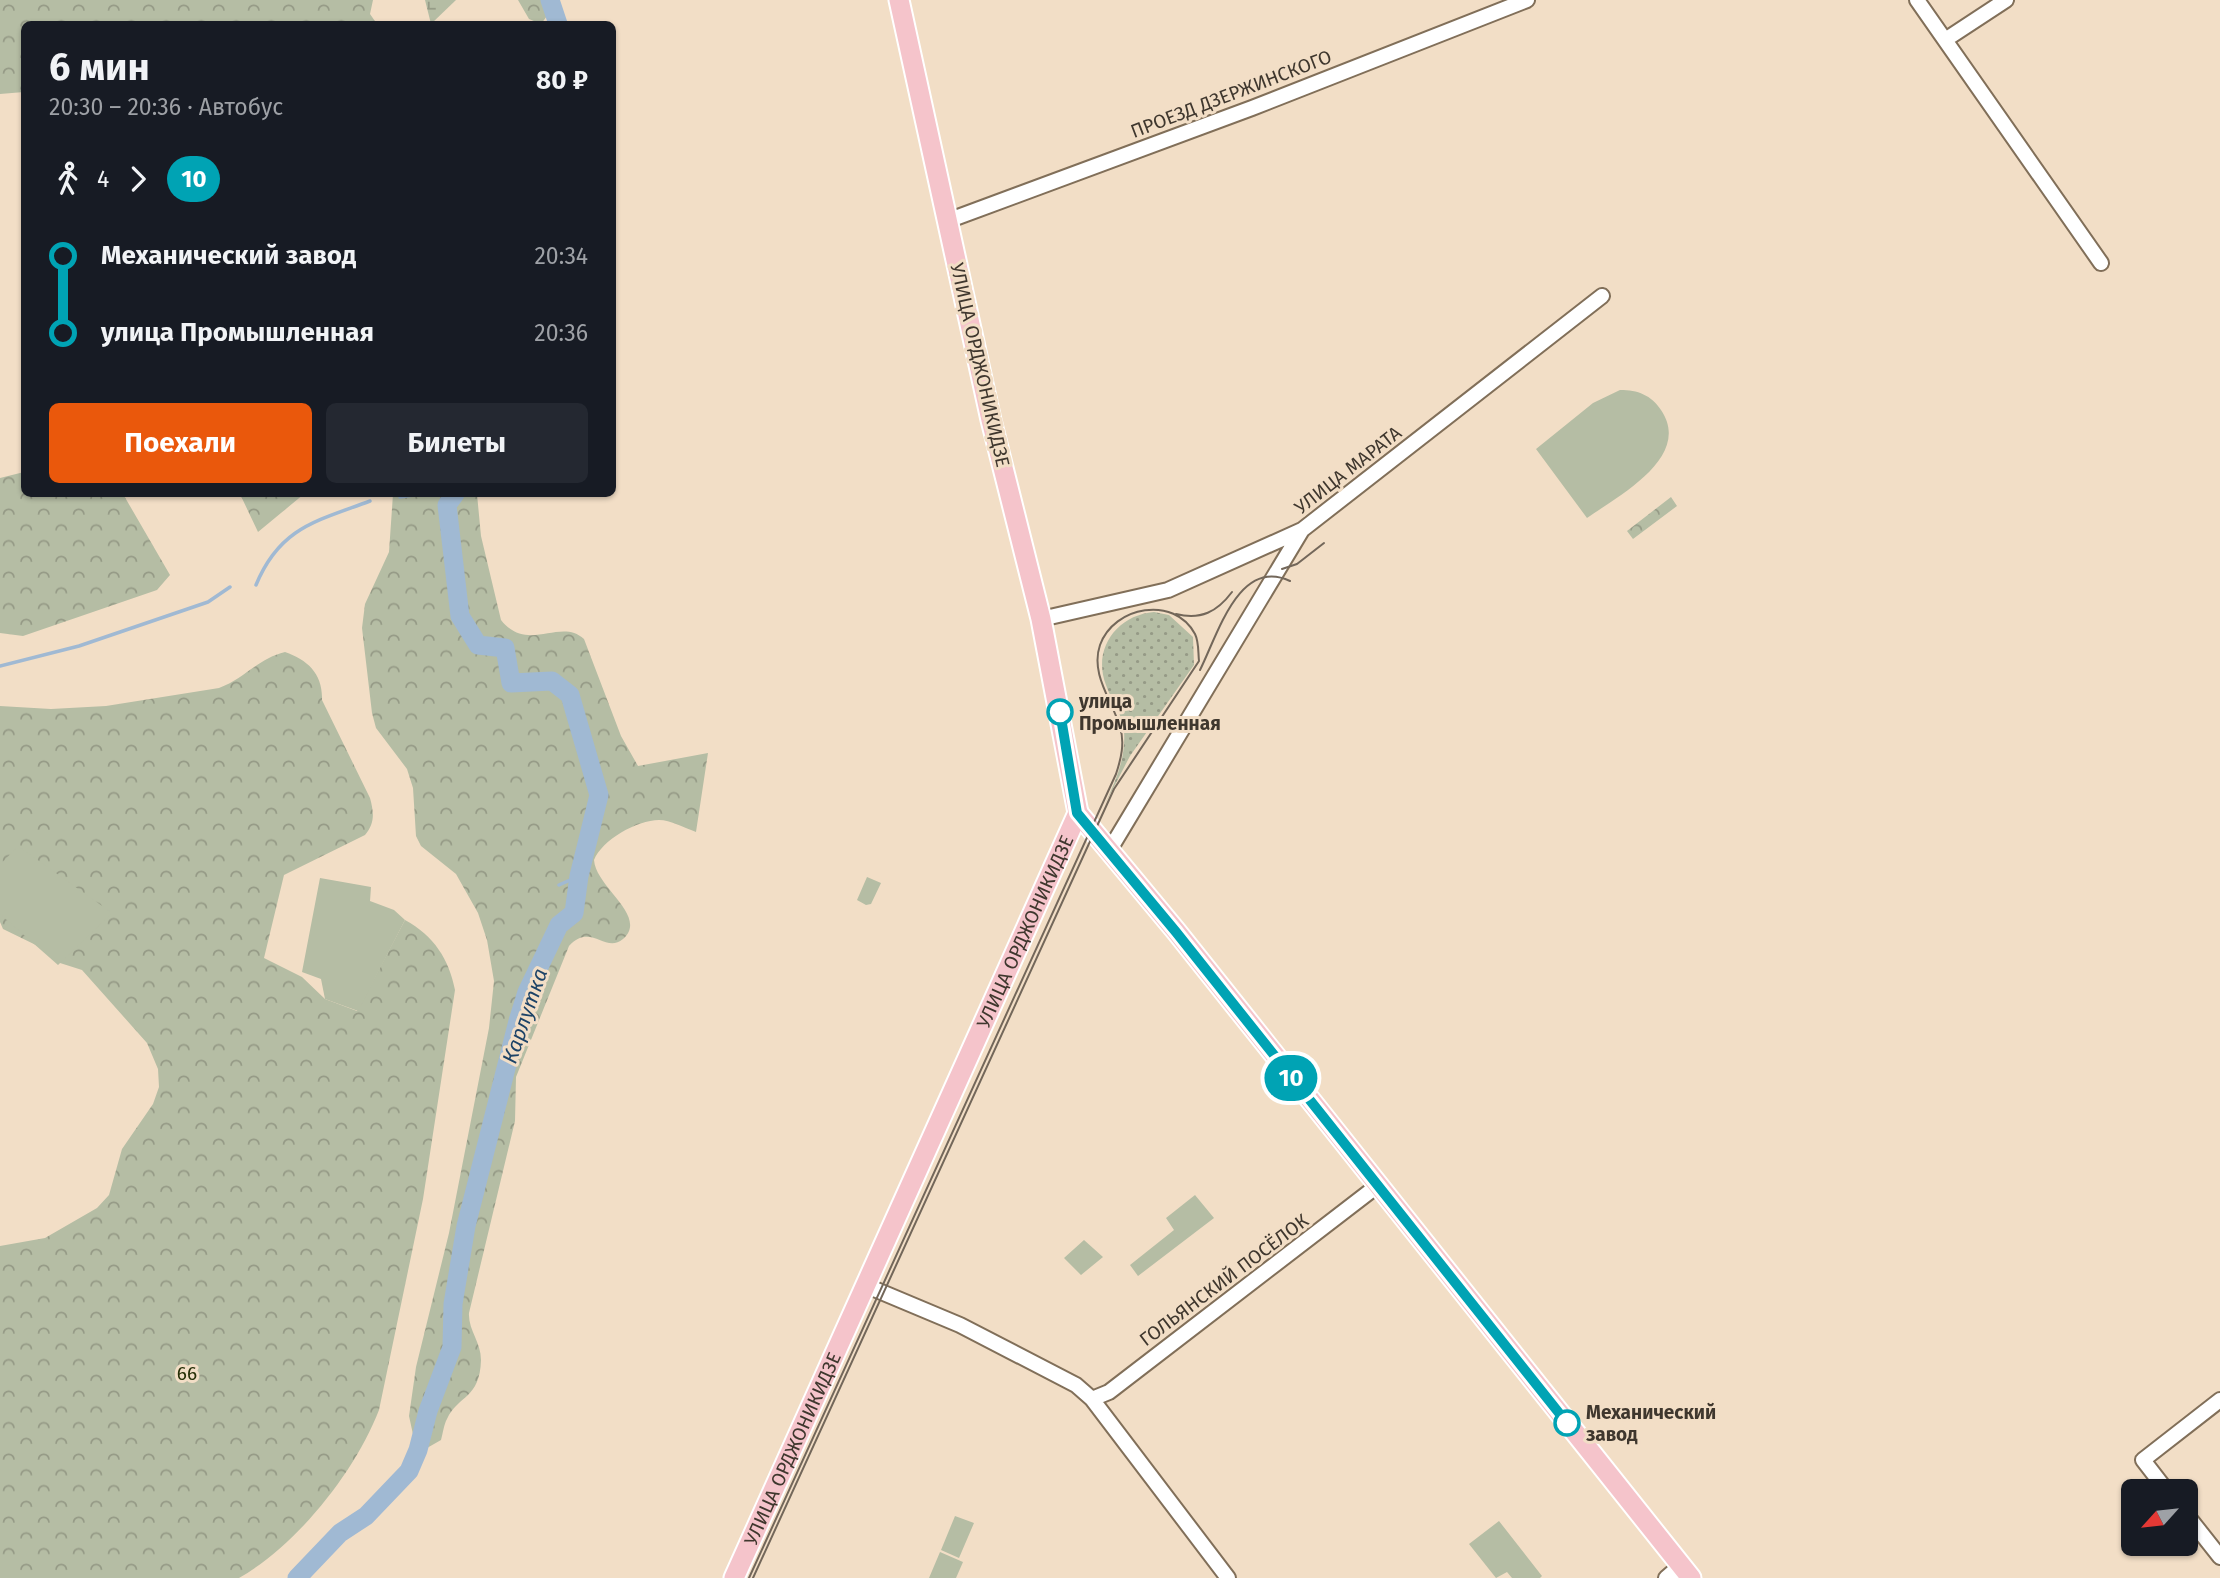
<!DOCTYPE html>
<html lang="ru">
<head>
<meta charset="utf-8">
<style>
	body { margin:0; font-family:"Fira Sans",sans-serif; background:#242831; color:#f1f3f6; height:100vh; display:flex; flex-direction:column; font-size:26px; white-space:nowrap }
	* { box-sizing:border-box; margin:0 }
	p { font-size:23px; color:#9ea1a6 }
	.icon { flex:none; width:38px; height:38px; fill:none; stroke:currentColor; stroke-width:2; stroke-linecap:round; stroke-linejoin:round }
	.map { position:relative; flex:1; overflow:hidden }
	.drawer { position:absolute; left:21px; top:21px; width:595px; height:476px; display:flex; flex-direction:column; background:#171b24; border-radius:10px; box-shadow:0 2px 5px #0004 }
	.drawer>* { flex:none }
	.badge { padding:0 14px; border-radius:23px; font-size:24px; line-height:46px }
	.needle { width:46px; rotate:243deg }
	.controls { position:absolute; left:2121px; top:1479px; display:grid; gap:14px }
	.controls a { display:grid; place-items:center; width:77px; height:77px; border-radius:10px; background:#171b24; box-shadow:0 2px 5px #0004; font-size:35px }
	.map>.badge { position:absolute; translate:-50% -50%; box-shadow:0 0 0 4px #fff }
	.legs { display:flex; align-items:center; gap:10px; height:77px; padding:0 28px; font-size:23px }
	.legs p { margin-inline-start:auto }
	.headline { display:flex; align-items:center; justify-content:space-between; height:119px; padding:0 28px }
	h1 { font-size:38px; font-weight:700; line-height:52px }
	.action { display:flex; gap:14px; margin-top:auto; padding:14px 28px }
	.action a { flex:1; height:80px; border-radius:10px; background:#ea580c; color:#fff; font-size:28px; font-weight:700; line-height:80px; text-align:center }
	.action a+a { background:#242831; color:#f1f3f6 }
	ul { padding:0 28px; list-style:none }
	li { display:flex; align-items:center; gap:24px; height:77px; font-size:26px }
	li i { display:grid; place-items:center; width:10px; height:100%; margin:0 9px; background:currentColor }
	li i::after { content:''; width:18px; height:18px; margin:-9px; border:5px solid; border-radius:50%; background:#171b24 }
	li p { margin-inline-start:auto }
	li:first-child i { background:linear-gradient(#0000 50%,currentColor 0) }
	li:last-child i { background:linear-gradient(currentColor 50%,#0000 0) }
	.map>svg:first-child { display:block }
	.grass { fill:url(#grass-dots) }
	.forest { fill:url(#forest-crowns) }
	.wetland { fill:url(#wetland-marsh) }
	.park { fill:#b5bda4 }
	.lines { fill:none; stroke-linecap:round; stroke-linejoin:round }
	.stream { stroke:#a0b9d3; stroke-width:3.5 }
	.river { stroke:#a0b9d3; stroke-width:19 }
	.minor-casing { stroke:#816f59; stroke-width:18 }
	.major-casing { stroke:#fff; stroke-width:23 }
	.minor { stroke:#fff; stroke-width:14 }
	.major { stroke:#f5c4cb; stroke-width:19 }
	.tram { stroke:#73675a; stroke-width:2 }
	.line-1-casing { stroke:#fff; stroke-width:16 }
	.line-1 { stroke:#00a3b4; stroke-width:10 }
	.stop-1-dot { fill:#fff; stroke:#00a3b4; stroke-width:3.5 }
	.labels { text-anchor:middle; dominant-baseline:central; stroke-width:6; stroke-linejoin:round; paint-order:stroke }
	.street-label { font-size:19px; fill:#3f372e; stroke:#f2dec6 }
	.stop-label { font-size:19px; font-weight:bold; fill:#3f372e; stroke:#f2dec6; text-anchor:start }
	.park-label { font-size:19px; fill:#262f07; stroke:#f2dec6 }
	.water-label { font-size:21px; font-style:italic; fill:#1d4367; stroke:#f2dec6 }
</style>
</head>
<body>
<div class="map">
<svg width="2220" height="1578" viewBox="0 0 2220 1578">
	<defs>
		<pattern id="grass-dots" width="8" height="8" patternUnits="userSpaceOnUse" patternTransform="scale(1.75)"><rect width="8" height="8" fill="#b5bda4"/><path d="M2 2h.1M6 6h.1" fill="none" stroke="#959a86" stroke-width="1.8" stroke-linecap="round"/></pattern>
		<pattern id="forest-crowns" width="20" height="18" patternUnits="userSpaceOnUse" patternTransform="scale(1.75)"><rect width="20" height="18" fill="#b5bda4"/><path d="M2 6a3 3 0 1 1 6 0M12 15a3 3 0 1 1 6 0" fill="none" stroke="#959a86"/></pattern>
		<pattern id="wetland-marsh" width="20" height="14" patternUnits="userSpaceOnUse" patternTransform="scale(1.75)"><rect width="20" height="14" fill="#b5bda4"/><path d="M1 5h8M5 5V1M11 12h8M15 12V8" fill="none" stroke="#959a86"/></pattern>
	</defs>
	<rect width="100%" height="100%" fill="#f2dec6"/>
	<path class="grass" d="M1154,612L1169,615L1193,637L1194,665L1130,756L1105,804C1116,780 1126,758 1124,731C1123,715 1111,700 1106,685C1092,649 1117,615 1154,612Z"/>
	<path class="forest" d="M0,0H373L370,14L377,24H24V92L0,94Z
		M518,0H544L547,16L541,24L529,19Z
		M24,472V494H123L170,575L157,590L23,636L0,633V478Z
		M240,494H304L258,532Z
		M393,494H477L481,536L501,620C528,654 560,617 584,639L621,736L638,766L708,753L696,832C685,828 670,820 659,820C637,820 602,840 594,860C596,888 649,916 623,939C605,954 591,922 569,946L516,1077L515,1121L469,1313C468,1330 481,1342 481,1360C480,1399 458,1395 447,1419C444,1424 443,1433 441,1440L427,1448L414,1439L409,1416L416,1367L449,1233L489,1028L494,981L487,940L478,913L456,874L421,846L416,836L413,788L407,769L376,728L372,713L362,628L365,604L389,552Z
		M1671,497L1677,506L1633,539L1627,531Z
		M285,652C308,660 323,674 322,700L370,798C374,813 375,823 365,835L284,875L264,958L302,977L325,999L357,1011L405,920C434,936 449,959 455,990L423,1199L379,1410C355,1472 297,1545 239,1578H0V1246L45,1238L97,1208L109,1195L122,1149L153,1104L159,1087L158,1069L147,1043L82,970L60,963L42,948L3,929L0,922V706L51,709L106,706L219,688C244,679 259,658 285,652Z"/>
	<path class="wetland" d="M425,0H456L431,24Z"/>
	<path class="park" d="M1620,390C1638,390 1651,395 1661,410C1693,457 1618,496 1587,518L1536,449L1593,403Z
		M18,846L112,913L58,965L0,914V865Z
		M867,877L881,883L871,904L866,905L857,900Z
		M320,878L371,887L370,901L394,910L405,920L358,1011L325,999L321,979L302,972Z
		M1195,1195L1214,1218L1138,1276L1130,1265L1174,1230L1166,1218Z
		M1084,1240L1103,1257L1081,1275L1064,1258Z
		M955,1516L974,1523L959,1558L941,1550Z
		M1499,1521L1542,1576L1540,1578H1512L1507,1572L1496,1578L1469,1544Z
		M940,1552L963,1562L956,1578H929Z"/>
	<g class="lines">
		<path class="stream" d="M400,497L420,494
			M256,585C280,527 317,521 370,501
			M0,666L79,646L208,602L230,587
			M559,885L579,876"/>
		<path class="river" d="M550,0L558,24
			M297,1578L340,1533L366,1516L409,1471L418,1450L428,1411L452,1347L453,1304L466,1226L518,1021L527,992L559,925L574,913L579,876L599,795L570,695L552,681L511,683L505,648L478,645L460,616L447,505L455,494"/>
		<g class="minor-casing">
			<path id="minor" d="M1917,0L2101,263
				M1945,40L2006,0
				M947,221L1252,108L1527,0
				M1041,619L1168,590L1302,530L1602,296
				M1109,851L1302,530
				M867,1286L960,1325L1076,1385L1092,1399L1228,1578
				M1092,1399L1109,1392L1377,1186
				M2167,1491L2143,1460L2220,1400
				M2186,1514L2220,1557
				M1666,1578L1681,1565"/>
		</g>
		<g class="major-casing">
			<g id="major">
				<path d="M1078,813L1176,931L1691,1578"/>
				<path id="s1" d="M734,1578L1078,813L1041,619L991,420L899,0"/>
			</g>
		</g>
		<use href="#minor" class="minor"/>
		<use href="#major" class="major"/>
		<path class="tram" d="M1282,569L1297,564L1324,543
			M1176,614C1201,620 1217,612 1232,592
			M1200,670C1218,634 1239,557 1290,581
			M749,1578L1116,774C1121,759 1125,743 1120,727C1112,700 1090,674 1100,645C1114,606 1174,595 1195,634C1199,642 1198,652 1199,661L1114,789L753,1578"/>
	</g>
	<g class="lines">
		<g class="line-1-casing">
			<path id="line-1" d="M1060,712L1077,813L1176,932L1567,1423"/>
		</g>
		<use href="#line-1" class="line-1"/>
	</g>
	<g class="stop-1-dot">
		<circle cx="1060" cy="712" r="12"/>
		<circle cx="1567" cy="1423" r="12"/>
	</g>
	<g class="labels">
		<g class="street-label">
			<text transform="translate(1231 94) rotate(-21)">ПРОЕЗД ДЗЕРЖИНСКОГО</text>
			<text transform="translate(980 365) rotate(77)">УЛИЦА ОРДЖОНИКИДЗЕ</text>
			<text transform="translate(1348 470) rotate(-38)">УЛИЦА МАРАТА</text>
			<text stroke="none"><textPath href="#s1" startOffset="709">УЛИЦА ОРДЖОНИКИДЗЕ</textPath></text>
			<text transform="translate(1224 1280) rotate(-37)">ГОЛЬЯНСКИЙ ПОСЁЛОК</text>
			<text stroke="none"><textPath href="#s1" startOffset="142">УЛИЦА ОРДЖОНИКИДЗЕ</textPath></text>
		</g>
		<g class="stop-label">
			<text x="1079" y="701">улица<tspan x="1079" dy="22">Промышленная</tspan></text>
			<text x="1586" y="1412">Механический<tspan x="1586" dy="22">завод</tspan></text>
		</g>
		<g class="park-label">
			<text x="187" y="1373">66</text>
		</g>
		<g class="water-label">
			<text transform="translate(525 1016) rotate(-71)">Карлутка</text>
		</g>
	</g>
</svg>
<div class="controls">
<a><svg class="needle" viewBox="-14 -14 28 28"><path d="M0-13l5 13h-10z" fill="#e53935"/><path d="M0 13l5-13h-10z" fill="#9ea1a6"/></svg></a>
</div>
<b class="badge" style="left:1291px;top:1078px;background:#00a3b4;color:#fff">10</b>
<section class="drawer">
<div class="headline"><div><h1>6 мин</h1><p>20:30 – 20:36 · Автобус</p></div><b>80 ₽</b></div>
<div class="legs"><svg class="icon" aria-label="walk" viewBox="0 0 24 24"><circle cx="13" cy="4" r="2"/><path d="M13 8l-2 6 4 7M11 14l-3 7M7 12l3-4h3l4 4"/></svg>4<svg class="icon" aria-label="forward" viewBox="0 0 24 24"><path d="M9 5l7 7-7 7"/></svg><b class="badge" style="background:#00a3b4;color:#fff">10</b></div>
<ul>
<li><i style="color:#00a3b4"></i><b>Механический завод</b><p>20:34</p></li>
<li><i style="color:#00a3b4"></i><b>улица Промышленная</b><p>20:36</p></li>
</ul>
<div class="action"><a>Поехали</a><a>Билеты</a></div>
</section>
</div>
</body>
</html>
